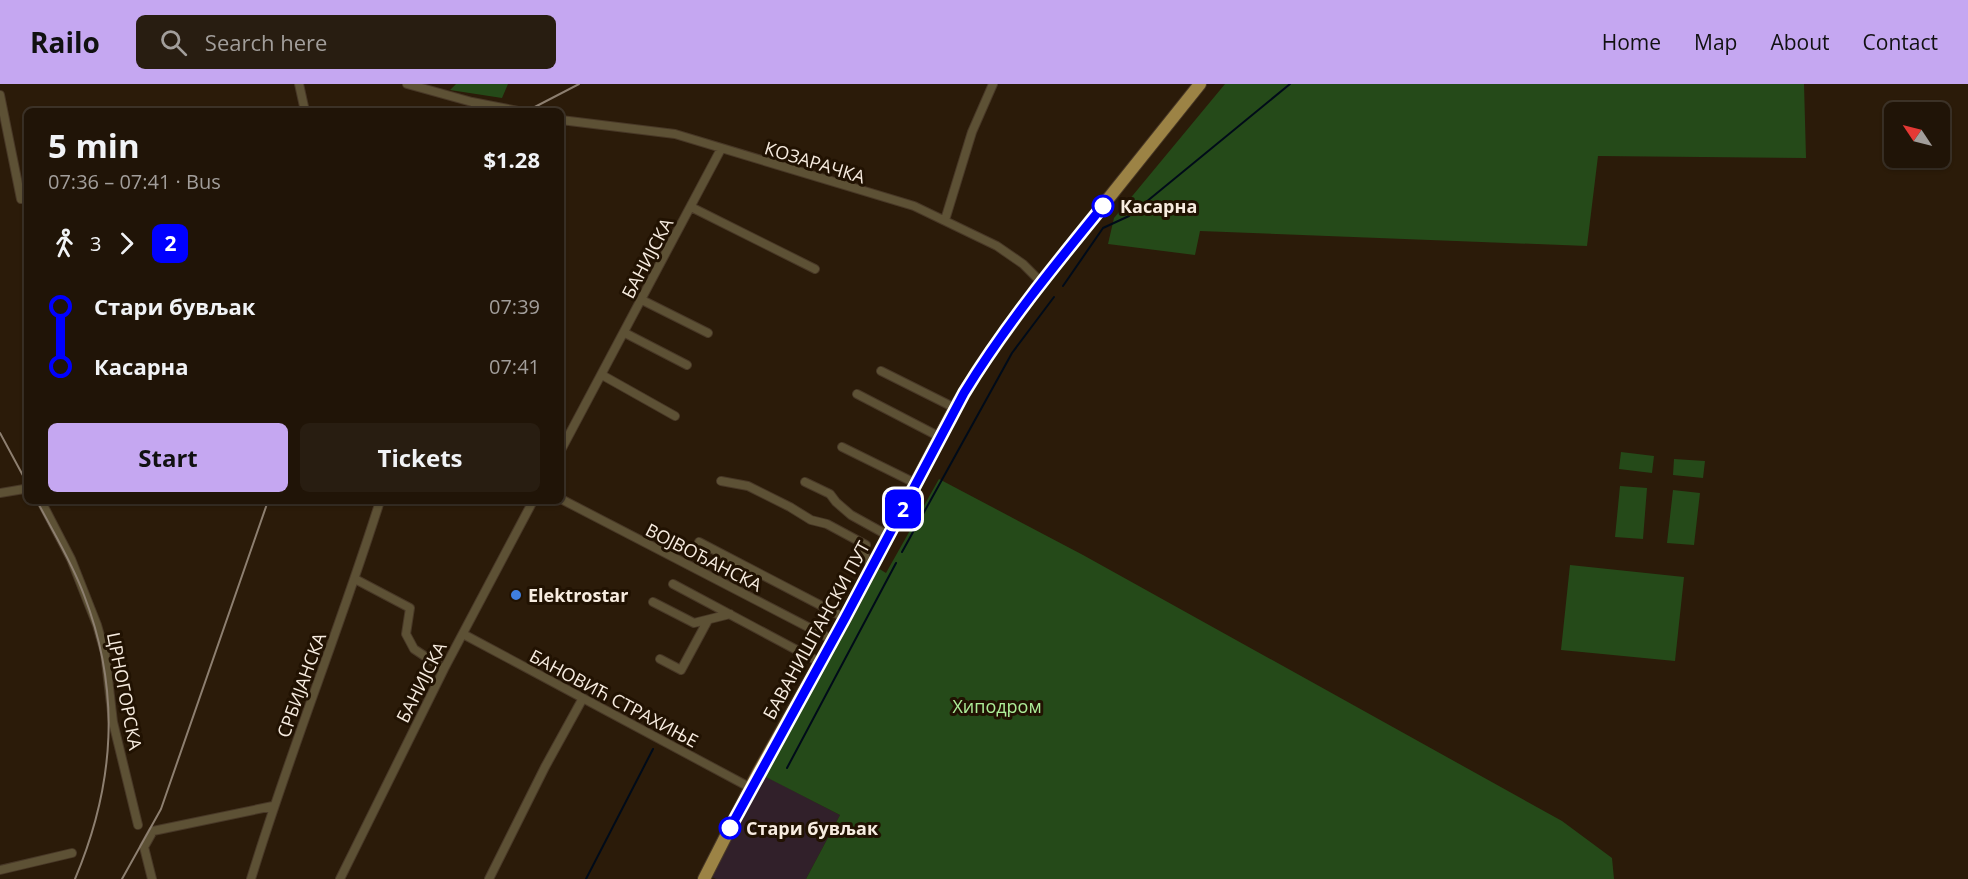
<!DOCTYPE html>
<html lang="en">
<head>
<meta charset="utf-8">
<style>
	body { margin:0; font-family:"Open Sans",sans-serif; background:#281d11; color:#f1f3f6; height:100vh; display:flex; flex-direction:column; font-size:22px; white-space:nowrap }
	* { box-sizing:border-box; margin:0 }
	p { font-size:20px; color:#a29e9b }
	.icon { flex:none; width:33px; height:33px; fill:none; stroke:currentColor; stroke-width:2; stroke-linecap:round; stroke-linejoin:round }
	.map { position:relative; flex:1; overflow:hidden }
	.drawer { position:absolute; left:24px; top:24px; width:540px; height:396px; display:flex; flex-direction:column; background:#201407; border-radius:9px; box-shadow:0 2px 4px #0004,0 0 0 2px #3d3328 }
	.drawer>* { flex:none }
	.badge { padding:0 12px; border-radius:9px; font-size:21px; line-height:39px }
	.needle { width:39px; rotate:305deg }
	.fabs { position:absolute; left:1884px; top:18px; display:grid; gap:12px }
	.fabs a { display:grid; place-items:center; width:66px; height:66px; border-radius:9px; background:#201407; box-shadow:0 2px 4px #0004,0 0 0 2px #3d3328; font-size:30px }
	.map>.badge { position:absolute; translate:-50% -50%; box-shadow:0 0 0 3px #fff }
	.legs { display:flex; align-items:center; gap:9px; height:66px; padding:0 24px; font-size:20px }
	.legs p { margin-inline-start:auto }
	.overview { display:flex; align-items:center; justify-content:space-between; height:102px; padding:0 24px }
	h1 { font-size:33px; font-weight:700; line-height:45px }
	.button { display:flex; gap:12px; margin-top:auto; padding:12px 24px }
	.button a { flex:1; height:69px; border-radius:9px; background:#c5a7f1; color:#111; font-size:24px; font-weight:700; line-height:69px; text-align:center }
	.button a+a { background:#281d11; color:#f1f3f6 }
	ul { padding:0 24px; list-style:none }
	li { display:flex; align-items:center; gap:21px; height:60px; font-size:22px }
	li i { display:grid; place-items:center; width:9px; height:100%; margin:0 8px; background:currentColor }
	li i::after { content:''; width:15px; height:15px; margin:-8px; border:4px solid; border-radius:50%; background:#201407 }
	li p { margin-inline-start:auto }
	li:first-child i { background:linear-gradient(#0000 50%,currentColor 0) }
	li:last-child i { background:linear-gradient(currentColor 50%,#0000 0) }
	header { display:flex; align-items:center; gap:36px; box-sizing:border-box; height:84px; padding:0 30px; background:#c5a7f1; color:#111 }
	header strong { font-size:28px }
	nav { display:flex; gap:33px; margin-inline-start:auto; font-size:21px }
	.search { width:420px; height:54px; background:#281d11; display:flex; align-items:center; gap:15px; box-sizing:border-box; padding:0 21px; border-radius:9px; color:#a29e9b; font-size:22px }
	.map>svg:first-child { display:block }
	.commercial { fill:#31202a }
	.green { fill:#254a19 }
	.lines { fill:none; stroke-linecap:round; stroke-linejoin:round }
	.stream { stroke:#000b19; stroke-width:2 }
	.street-casing { stroke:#483827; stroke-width:10 }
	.primary-casing { stroke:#483827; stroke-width:14 }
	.street { stroke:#5d5135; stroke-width:8 }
	.primary { stroke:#9c8345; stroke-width:12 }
	.rail { stroke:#8d7f70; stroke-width:2 }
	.line-1-casing { stroke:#fff; stroke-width:14 }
	.line-1 { stroke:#00f; stroke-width:9 }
	.stop-1-dot { fill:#fff; stroke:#00f; stroke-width:3 }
	.shop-dot { fill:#3f7fe0; stroke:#211202; stroke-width:2 }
	.labels { text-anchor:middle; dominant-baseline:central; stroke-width:6; stroke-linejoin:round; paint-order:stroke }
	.street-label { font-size:18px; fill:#f7ece0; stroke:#211202 }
	.stop-label { font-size:18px; font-weight:bold; fill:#f7ece0; stroke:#211202; text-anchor:start }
	.poi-label { font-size:18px; font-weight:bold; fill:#f7ece0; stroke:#211202; text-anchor:start }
	.park-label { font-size:18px; fill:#adee99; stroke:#211202 }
</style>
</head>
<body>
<header>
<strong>Railo</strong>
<div class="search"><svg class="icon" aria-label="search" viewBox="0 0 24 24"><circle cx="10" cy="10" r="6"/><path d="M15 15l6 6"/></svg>Search here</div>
<nav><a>Home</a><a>Map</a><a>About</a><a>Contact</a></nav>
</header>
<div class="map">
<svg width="1968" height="795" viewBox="0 0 1968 795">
	<rect width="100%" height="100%" fill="#2b1b09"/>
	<path class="commercial" d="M765,692L840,731L806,795H716L710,792Z"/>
	<path class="green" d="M456,0H508L502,14L450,6Z
		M1225,0H1804L1806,74L1598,72L1587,162L1200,147L1195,171L1108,160L1114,134Z
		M1621,368L1654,372L1652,389L1619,385Z
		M1674,375L1705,377L1703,394L1673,391Z
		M939,395L1083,471L1562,737L1612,774L1614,795H806L840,731L758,689L873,481L886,489Z
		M1620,402L1647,404L1643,455L1615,453Z
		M1673,406L1700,409L1694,461L1667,459Z
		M1570,481L1684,493L1675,577L1561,566Z"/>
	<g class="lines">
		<path class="stream" d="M1063,202L1103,144L1129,132L1290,0
			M902,468L1012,269L1054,213
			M787,684L896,479
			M586,795L653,665"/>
		<g class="street-casing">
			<path id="street" d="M299,0L305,27
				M407,0L472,18L518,27
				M0,11L21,115
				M561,36L675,50L914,122L997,162L1023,180L1041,198
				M691,123L815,185
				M945,136L972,48L993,0
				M642,216L708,249
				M625,249L687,281
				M881,287L955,324
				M602,291L675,332
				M857,310L940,353
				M842,363L917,400
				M561,366L721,65
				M721,397L748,402L790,423L811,436L827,440L866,461C863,471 864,475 873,481
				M805,398L830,410L836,418L851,431L889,452
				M0,409L24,405
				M561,415L833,556
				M41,417L71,475L97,541L105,569L113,638L138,741
				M699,458L845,534
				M355,495L410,524L406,550L414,565L444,585
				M673,500L821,579
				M653,518L694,539L730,530
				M463,550L751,704
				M660,575L681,586L708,536
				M0,786L72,769
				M152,795L144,763L153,747L273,722
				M251,795C290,667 340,544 380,417
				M340,795L444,585L533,417
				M489,795L545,683L583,614"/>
		</g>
		<g class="primary-casing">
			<path id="primary" d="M704,795L758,689L845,534L955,324L982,280L1036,205L1200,0"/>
		</g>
		<use href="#street" class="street"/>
		<use href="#primary" class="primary"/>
		<path class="rail" d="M527,27L579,0
			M0,349L27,399
			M37,417C53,448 72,478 84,511C121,607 115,700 75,795
			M122,795L161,725L268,417"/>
	</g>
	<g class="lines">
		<g class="line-1-casing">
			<path id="line-1" d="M730,744L845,534L964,309C1005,242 1054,182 1103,122"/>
		</g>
		<use href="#line-1" class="line-1"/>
	</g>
	<g class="stop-1-dot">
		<circle cx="1103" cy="122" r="10"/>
		<circle cx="730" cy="744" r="10"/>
	</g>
	<circle class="shop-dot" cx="516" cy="511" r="6"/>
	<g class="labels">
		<g class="street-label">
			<text transform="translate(815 78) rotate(17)">КОЗАРАЧКА</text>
			<text transform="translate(647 174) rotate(-62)">БАНИЈСКА</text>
			<text transform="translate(704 473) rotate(27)">ВОЈВОЂАНСКА</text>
			<text transform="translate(816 546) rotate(-61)">БАВАНИШТАНСКИ ПУТ</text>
			<text transform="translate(421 598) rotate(-63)">БАНИЈСКА</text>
			<text transform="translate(301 601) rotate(-70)">СРБИЈАНСКА</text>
			<text transform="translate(125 607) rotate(79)">ЦРНОГОРСКА</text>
			<text transform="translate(614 614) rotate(28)">БАНОВИЋ СТРАХИЊЕ</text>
		</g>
		<g class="stop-label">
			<text x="1120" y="122">Касарна</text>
			<text x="746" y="744">Стари бувљак</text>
		</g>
		<g class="poi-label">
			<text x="528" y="511">Elektrostar</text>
		</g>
		<g class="park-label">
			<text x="997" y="622">Хиподром</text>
		</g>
	</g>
</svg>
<div class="fabs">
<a><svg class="needle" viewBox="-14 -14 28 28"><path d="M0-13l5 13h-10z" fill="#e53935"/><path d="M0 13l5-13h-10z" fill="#a29e9b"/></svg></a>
</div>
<b class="badge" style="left:903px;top:425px;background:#00f;color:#fff">2</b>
<section class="drawer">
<div class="overview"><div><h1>5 min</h1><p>07:36 – 07:41 · Bus</p></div><b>$1.28</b></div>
<div class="legs"><svg class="icon" aria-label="walk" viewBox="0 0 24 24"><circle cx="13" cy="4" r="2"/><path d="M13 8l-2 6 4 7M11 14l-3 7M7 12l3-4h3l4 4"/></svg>3<svg class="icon" aria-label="forward" viewBox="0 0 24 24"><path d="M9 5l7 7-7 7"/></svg><b class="badge" style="background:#00f;color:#fff">2</b></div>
<ul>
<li><i style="color:#00f"></i><b>Стари бувљак</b><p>07:39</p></li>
<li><i style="color:#00f"></i><b>Касарна</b><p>07:41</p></li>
</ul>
<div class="button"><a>Start</a><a>Tickets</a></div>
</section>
</div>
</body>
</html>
